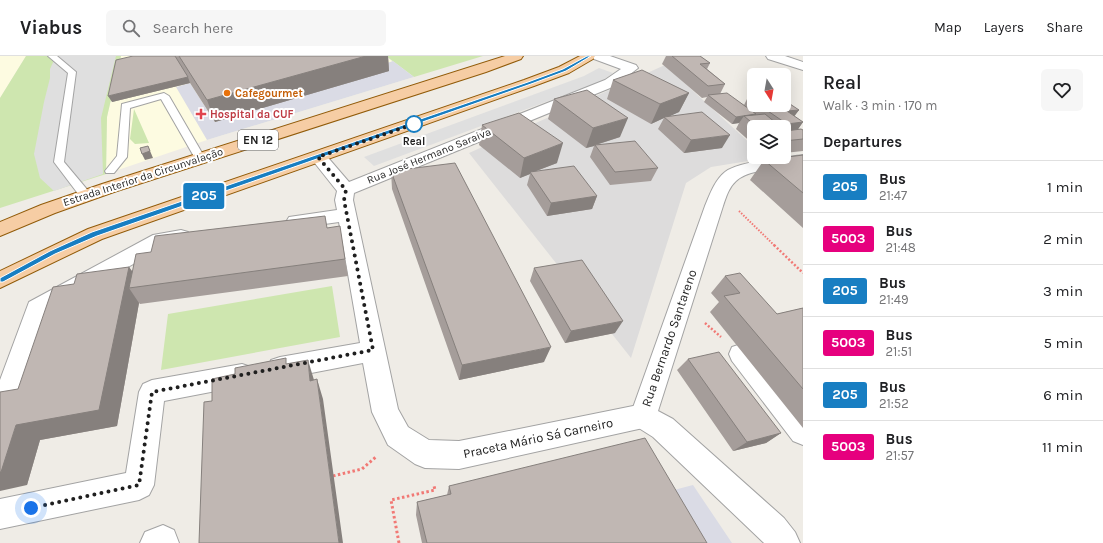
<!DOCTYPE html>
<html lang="en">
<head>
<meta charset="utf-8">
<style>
	body { margin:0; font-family:Karla,sans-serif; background:#f6f6f6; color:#202124; height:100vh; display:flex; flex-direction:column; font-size:15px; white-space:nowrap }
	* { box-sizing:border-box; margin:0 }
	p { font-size:13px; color:#757577 }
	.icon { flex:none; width:22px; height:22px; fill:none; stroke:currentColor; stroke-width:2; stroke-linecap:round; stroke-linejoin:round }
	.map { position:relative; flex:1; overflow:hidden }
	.details { display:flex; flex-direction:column; background:#fff; width:300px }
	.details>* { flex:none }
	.badge { padding:0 8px; border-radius:3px; font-size:14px; line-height:26px }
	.needle { width:26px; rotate:169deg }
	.buttons { position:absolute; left:747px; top:12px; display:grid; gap:8px }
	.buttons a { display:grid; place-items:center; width:44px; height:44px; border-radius:6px; background:#fff; box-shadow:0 4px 16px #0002; font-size:20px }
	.you { position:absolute; width:20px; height:20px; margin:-10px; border:3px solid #fff; border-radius:50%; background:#1a73e8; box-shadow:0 0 0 6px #1a73e833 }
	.map>.badge { position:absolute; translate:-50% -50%; box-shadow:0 0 0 2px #fff }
	h2 { padding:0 20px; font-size:15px; line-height:36px }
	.round { display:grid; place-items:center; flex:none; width:42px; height:42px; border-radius:6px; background:#f6f6f6 }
	.summary { display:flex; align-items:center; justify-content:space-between; height:68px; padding:0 20px }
	h1 { font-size:19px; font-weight:600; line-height:30px }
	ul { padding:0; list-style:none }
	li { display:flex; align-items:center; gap:12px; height:52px; padding:0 20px; border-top:1px solid #e0e0e0 }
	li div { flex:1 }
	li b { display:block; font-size:15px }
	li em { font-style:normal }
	li .badge { min-width:44px; font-weight:700; text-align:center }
	header { display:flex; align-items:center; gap:24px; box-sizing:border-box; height:56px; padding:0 20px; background:#fff; border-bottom:1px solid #e0e0e0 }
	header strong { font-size:19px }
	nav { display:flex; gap:22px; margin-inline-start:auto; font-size:14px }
	.search { width:280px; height:36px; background:#f6f6f6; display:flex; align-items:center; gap:10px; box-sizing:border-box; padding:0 14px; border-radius:6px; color:#757577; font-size:15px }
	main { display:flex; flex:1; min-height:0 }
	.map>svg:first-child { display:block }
	.residential { fill:#dddcdc }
	.education { fill:#fdfbe1 }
	.grass { fill:#cee6af }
	.parking { fill:#dfdfdf }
	.plaza { fill:#dadbe5 }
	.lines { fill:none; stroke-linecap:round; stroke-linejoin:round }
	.service-casing { stroke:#a3a3a3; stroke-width:2 }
	.minor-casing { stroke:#a3a3a3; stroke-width:2 }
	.tertiary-casing { stroke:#a3a3a3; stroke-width:2 }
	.primary-casing { stroke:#915b09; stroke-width:2 }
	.path-far2 { stroke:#f17975; stroke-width:2; stroke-dasharray:1.5 1.5; stroke-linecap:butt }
	.path-far1 { stroke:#f17975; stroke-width:2.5; stroke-dasharray:2 2; stroke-linecap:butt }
	.path { stroke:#f17975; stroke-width:3; stroke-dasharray:2.5 2.5; stroke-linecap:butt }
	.service { fill:#fff; fill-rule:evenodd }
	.minor { fill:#fff; fill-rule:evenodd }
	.tertiary { fill:#fff; fill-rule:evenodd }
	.primary { fill:#f6cda4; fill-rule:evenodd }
	.wall { fill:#a59d9a }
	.shaded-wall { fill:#86807d }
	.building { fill:#c0b7b3; stroke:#86807d }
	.line { fill:#187ec2; stroke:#fff }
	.walk { stroke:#1f1f1f; stroke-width:4; stroke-dasharray:0 7.2 }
	.food-dot { fill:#e8710a; stroke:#fff; stroke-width:1.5 }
	.health-dot { fill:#e0444e; stroke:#fff; stroke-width:1.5 }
	.stop-dot { fill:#fff; stroke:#187ec2; stroke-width:2 }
	.labels { text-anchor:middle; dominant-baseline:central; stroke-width:4; stroke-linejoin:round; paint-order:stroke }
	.far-food-label { font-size:11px; font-weight:bold; fill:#c56008; stroke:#fff; text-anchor:start }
	.far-health-label { font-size:11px; font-weight:bold; fill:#be3a42; stroke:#fff; text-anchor:start }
	.far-stop-label { font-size:11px; font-weight:bold; fill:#1f1f1f; stroke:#fff }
	.far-street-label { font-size:11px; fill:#1f1f1f; stroke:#fff }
	.shield { fill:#fff; stroke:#626262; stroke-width:1 }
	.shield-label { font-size:12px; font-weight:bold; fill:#1f1f1f }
	.street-label { font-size:13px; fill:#1f1f1f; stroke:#fff }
</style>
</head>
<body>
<header>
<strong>Viabus</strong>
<div class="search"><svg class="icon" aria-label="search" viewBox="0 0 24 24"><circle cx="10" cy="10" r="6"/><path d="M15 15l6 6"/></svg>Search here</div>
<nav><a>Map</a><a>Layers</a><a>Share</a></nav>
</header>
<main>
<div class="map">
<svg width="803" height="487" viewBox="0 0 803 487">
	<rect width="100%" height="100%" fill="#efece6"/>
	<path class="residential" d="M665,9L754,91V101H765L767,102L711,111L686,127L631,302L469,97Z"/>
	<path class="education" d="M0,0H26L0,42Z
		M121,0H385L414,21L207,84L106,118L107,61Z"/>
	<path class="grass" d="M26,0H121L107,61L106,118L0,152V42Z
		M386,0H483L414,21Z
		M134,53L149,87L135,88L130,83Z
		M332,230L340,281L161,314L168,258Z"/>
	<path class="parking" d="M56,0H116L101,62L103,118L54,135L40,122L34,98L44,46L50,22V13Z
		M599,12L613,17L602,25L374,110L364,101L584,20Z"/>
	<path class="plaza" d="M393,5L414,21L207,84L176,31L190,27L215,66Z
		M693,429L732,487H681L655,439Z"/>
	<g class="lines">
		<g class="service-casing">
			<path id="service" d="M48,0H57L76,16L64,106L90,137L92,140L90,143H82L54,106L68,17Z
				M164,37L169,40L205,102L204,104H196L161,43L130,52L127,101L114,117H106L105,115L117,100L122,48Z"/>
		</g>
		<g class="minor-casing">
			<path id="minor" d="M592,0H610L636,9L638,12L615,30L354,137L353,144L398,353L408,371L429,384L459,385L643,348L652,351L656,360L652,369L643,372L459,413L425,412L415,408L388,389L372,356L363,307L280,323L271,320L268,312L271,304L280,301L360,287L339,166L296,172L289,171L286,166L289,161L337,154L335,144L337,135L310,101L312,97L318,96L324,97L349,126L605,24L621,13L594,3Z
				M181,174L188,176L191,181L188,186L165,190L47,257L19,343L10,347L0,348V324L29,246L153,179Z
				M741,288L750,291L803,355V389L793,385L732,305L729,298L732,291Z
				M242,308L251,311L254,319L251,327L242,330L164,345L154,429L149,439L139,444L0,473V443L126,417L139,336L143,328L152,324Z
				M163,469L174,474L179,487H140L145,476Z"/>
		</g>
		<g class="tertiary-casing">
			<path id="tertiary" d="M766,0H785L803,6V14L768,3Z
				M803,99V109C787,111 747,113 736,125C729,131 726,141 723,150L658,355L673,363L784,462L795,476L800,487H764L653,381L634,369L630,360L705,150C710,138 715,124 725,116C738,105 785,102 803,99Z"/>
		</g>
		<g class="primary-casing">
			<path id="primary" d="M505,0H523L521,3L486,16L114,136L55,157L0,180V166L41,149L102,128Z
				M580,0H595L593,3L569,17L534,30L102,183L0,232V215L88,173L524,24L559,11Z"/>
		</g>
		<path class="path-far2" d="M739,155L775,190"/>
		<path class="path-far1" d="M774,189L803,217
			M705,267L721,281"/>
		<path class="path" d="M333,420L362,413L377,400
			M399,487L391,444L435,434L434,430"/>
		<use href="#service" class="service"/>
		<use href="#minor" class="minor"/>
		<use href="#tertiary" class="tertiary"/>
		<use href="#primary" class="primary"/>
	</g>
	<path class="wall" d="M133,0H388L389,15L215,66L190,27L112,46Z
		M666,0H700L710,7L707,13L725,28L720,38L744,49L748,41L754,40V49H784L799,54L794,60L803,66L798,73L803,74V95L784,97V71H754V89L736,73L739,67L732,68L704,46L707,41L702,42L662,8Z
		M613,24L689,37L679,56L669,60L722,92L684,97L658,73L664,62L651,68L607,43Z
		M554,43L620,81L599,88L658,112L651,125L610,129L590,101L594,90L586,92L548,63Z
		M482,69L557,107L536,115L597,140L592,153L547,160L527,129L530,118L520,122L479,89Z
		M803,99V172L750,124L764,104Z
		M391,115L544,306L459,324L392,133Z
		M327,172L345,203L348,220L140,248L139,247L117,370L40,384L27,429L18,333L129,211L132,215Z
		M534,212L615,277L565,287L530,225Z
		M725,220L777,258L803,252V372L710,256L719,246L711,237Z
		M688,303L781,377L766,387L733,395L677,314Z
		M449,430L707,487H422L416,459L417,446L447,439Z"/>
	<path class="shaded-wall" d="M366,0H388L389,15L215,66L207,44Z
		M188,21L190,27L112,46L108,40Z
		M689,37L679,56L666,62L664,61V62L651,68L660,48Z
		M799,54L790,66L787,55Z
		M756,58L752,65L744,60L739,67L732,68L736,61Z
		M628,62L620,81L595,89L594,90L586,92L593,72Z
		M803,66L794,79L784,80V72L787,68Z
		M730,79L722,92L684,97L691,84Z
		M563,87L557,107L531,117L530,116V118L520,122L524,102Z
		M148,90L153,102L145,104L142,98Z
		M597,140L592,153L547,160L551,147Z
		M129,211L142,230L129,232L139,247L117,370L40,384L27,429L0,435V416L16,369Z
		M623,265L615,277L565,287L571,275Z
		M551,291L544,306L459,324L462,309Z
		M308,304L314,324L316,344L310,325Z
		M317,323L323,343L343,487H339Z
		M781,377L766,387L733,395L747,386Z"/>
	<path class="building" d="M133,0H175L188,21L108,40L116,4Z
		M179,0H366L207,44Z
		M672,0H700L710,7L700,8L725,28L708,30Z
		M642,14L689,37L660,48L613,24Z
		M587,34L628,62L593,72L554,43Z
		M727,37L756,58L736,61L708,39Z
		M754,40V45L748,41Z
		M784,44L799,54L787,55L803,66L787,68L759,49H784Z
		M702,56L730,79L691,84L664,61Z
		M519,57L563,87L524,102L482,69Z
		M765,58L781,71H757L744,60Z
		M784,73L786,75L801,73L803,74V83L784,85Z
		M635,85L658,112L615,116L595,89Z
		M148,90L150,95L142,98L140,92Z
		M803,99V137L764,104Z
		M455,107L551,291L462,309L391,115Z
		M574,110L597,140L551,147L530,116Z
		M325,160L327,172L340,170L345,203L129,232L136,198L151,196L155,180Z
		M582,204L623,265L571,275L534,212Z
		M129,211L99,354L16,369L1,416H0V336L18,333L53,231L74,228L77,218Z
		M740,217L777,258L803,252V333L724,240L740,237L725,220Z
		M719,296L781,377L747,386L688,303Z
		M286,302V308L308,304L310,325L317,323L339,487H199L204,346L212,345V323L235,318V312Z
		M645,382L707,487H427L417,446L451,438L449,430Z"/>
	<path class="line" d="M587,0H591L566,15L531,28L97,180L55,198L3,226H0V222L50,195L92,176L528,26L563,13Z"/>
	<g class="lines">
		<path class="walk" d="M31,452L139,429L152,336L373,294L344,144L346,134L318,101L414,68"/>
	</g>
	<circle class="food-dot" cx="227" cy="37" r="4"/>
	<path class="health-dot" d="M199 52h4v4h4v4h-4v4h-4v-4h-4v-4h4z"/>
	<circle class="stop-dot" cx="414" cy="68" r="8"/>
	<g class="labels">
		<g class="far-food-label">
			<text x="235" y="37">Cafegourmet</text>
		</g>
		<g class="far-health-label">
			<text x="210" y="58">Hospital da CUF</text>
		</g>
		<g class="far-stop-label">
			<text x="414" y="85">Real</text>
		</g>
		<g class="far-street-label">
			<text transform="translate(429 100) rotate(-22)">Rua José Hermano Saraiva</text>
			<text transform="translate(143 121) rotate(-18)">Estrada Interior da Circunvalação</text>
		</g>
		<rect class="shield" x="238" y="74" width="40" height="20" rx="3"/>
		<g class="shield-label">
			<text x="258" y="84">EN 12</text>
		</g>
		<g class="street-label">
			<text transform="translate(669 282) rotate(-71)">Rua Bernardo Santareno</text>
			<text transform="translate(538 382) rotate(-12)">Praceta Mário Sá Carneiro</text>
		</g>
	</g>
</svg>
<div class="buttons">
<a><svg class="needle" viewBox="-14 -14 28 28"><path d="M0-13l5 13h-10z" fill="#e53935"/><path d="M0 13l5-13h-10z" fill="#757577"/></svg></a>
<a><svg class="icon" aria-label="layers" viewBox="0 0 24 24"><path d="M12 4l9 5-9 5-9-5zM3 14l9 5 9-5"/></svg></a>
</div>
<div class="you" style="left:31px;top:452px"></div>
<b class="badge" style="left:204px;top:140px;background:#187ec2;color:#fff">205</b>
</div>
<section class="details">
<div class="summary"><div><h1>Real</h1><p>Walk · 3 min · 170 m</p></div><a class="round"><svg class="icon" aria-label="heart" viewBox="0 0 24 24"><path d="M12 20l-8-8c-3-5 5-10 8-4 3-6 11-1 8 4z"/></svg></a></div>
<h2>Departures</h2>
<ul>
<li><span class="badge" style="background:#187ec2;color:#fff">205</span><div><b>Bus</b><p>21:47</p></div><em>1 min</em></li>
<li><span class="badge" style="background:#e6007e;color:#fff">5003</span><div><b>Bus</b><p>21:48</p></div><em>2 min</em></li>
<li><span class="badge" style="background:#187ec2;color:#fff">205</span><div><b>Bus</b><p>21:49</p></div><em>3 min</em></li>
<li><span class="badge" style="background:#e6007e;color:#fff">5003</span><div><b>Bus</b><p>21:51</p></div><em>5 min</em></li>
<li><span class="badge" style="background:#187ec2;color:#fff">205</span><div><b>Bus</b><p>21:52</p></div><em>6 min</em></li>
<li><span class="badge" style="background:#e6007e;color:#fff">5003</span><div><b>Bus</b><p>21:57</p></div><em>11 min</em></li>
</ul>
</section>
</main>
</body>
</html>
